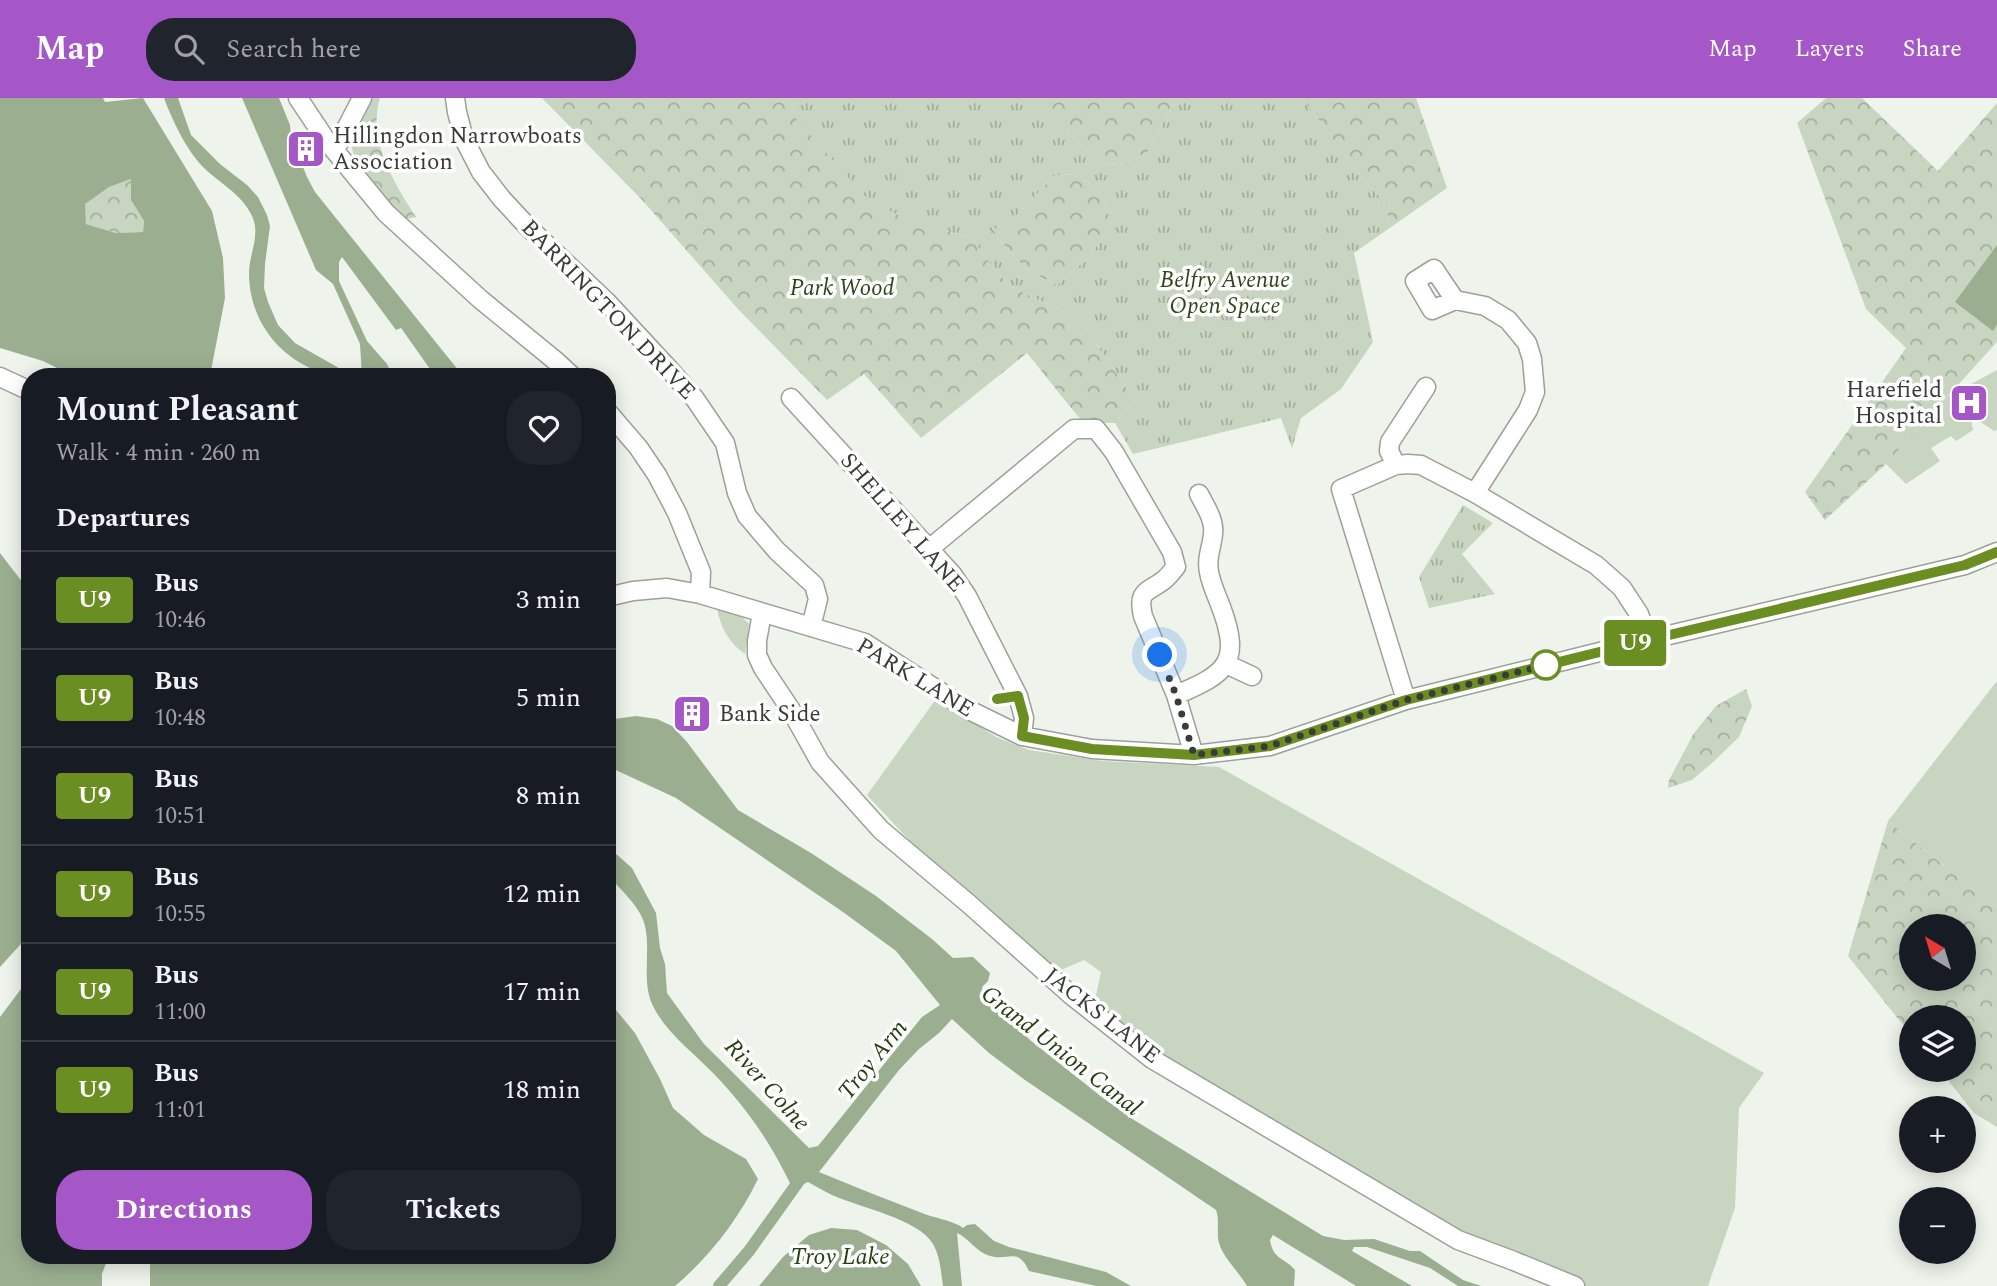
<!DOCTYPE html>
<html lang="en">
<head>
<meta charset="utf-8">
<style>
	body { margin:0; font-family:Spectral,serif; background:#20242c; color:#f1f3f6; height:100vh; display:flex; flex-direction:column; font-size:26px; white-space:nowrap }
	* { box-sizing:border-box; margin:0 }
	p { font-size:23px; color:#9ea1a6 }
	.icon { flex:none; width:38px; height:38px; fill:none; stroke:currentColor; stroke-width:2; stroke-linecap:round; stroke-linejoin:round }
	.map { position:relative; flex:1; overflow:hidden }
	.drawer { position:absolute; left:21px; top:270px; width:595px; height:896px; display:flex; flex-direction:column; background:#171b24; border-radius:28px; box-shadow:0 4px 18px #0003 }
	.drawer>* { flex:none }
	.badge { padding:0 14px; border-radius:5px; font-size:24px; line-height:46px }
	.needle { width:46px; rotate:322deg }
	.controls { position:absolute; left:1899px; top:816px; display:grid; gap:14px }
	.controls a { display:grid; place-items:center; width:77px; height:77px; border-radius:50%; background:#171b24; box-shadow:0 4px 18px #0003; font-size:35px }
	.you { position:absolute; width:35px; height:35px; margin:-18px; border:5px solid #fff; border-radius:50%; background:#1a73e8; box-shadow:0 0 0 10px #1a73e833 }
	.map>.badge { position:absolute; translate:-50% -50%; box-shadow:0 0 0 4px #fff }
	h2 { padding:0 35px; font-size:26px; line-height:63px }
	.round { display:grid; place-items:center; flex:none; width:74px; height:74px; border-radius:28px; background:#20242c }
	.overview { display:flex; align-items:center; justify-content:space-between; height:119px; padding:0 35px }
	h1 { font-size:33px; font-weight:700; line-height:52px }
	.action { display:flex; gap:14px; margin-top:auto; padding:14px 35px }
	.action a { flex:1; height:80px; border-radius:28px; background:#a556c7; color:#fff; font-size:28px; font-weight:700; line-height:80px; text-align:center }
	.action a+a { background:#20242c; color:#f1f3f6 }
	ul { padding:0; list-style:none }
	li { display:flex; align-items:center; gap:21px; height:98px; padding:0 35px; border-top:2px solid #363941 }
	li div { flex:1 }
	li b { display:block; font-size:26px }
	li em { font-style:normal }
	li .badge { min-width:77px; font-weight:700; text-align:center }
	header { display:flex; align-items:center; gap:42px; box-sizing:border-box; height:98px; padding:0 35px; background:#a556c7; color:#fff }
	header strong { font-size:33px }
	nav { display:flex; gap:38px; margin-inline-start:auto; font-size:24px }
	.search { width:490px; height:63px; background:#20242c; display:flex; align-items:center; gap:18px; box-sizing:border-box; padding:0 24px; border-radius:28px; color:#9ea1a6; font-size:26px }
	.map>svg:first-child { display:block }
	.grass { fill:#c8d5c1 }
	.forest { fill:url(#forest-crowns); fill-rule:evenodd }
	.park { fill:url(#park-tufts); fill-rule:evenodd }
	.water { fill:#9baf90; fill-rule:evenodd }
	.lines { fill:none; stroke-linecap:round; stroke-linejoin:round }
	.canal { stroke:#9baf90; stroke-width:12 }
	.minor-casing { stroke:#9ba199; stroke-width:21 }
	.minor { stroke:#fff; stroke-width:18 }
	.line-casing { stroke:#fff; stroke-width:16 }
	.line { stroke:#6b8e23; stroke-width:10 }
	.walk { stroke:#3a3c39; stroke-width:7; stroke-dasharray:0 12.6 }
	.stop-dot { fill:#fff; stroke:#6b8e23; stroke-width:3.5 }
	.labels { text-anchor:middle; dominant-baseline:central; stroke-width:7; stroke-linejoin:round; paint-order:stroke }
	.poi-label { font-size:23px; fill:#3a3c39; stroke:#fff; text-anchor:start }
	.park-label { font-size:23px; font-style:italic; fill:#2b4618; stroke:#fff }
	.street-label { font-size:23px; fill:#3a3c39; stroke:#fff }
	.water-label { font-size:24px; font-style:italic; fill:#254011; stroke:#fff }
</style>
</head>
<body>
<header>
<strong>Map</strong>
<div class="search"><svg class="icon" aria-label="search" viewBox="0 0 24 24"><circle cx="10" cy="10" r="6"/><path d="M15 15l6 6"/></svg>Search here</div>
<nav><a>Map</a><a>Layers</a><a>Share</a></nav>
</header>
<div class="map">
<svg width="1997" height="1188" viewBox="0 0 1997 1188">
	<defs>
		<pattern id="forest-crowns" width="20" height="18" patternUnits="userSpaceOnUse" patternTransform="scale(1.75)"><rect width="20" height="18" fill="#c8d5c1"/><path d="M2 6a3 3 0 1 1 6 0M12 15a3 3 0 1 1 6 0" fill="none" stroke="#a3ae9e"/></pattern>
		<pattern id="park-tufts" width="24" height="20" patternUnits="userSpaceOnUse" patternTransform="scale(1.75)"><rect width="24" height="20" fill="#c8d5c1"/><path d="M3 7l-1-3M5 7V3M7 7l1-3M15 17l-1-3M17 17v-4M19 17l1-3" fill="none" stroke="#a3ae9e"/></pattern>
	</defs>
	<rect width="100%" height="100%" fill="#eef4eb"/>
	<path class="grass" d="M1997,272V332L1994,333L1970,317L1973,332L1956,343L1951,338L1931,350L1940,363L1906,386L1886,366L1947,299Z
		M717,511L742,519L749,526L745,556C729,545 721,530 717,511Z
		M1997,583V810L1888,723Z
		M936,601L996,639L1029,652L1103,663L1219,669L1764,975L1739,1010L1735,1110L1708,1188H1558L1456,1152L1374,1093L1142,946L1094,907L1101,874L1084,862L1054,875L924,758L867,697Z"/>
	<path class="forest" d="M369,0H380C367,42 394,85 416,119L407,121C384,102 347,67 351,35C353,24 364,10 369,0Z
		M542,0H791L797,22L925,133H946L970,139L1009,188L1064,214L1083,227L1135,302L1115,325H1085L1076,316L1027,255L921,340L864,276L827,302L738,211L643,103Z
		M1022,0H1179L1174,5L1147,55L1119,67L1106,66Z
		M1302,0H1416L1447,90L1391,129L1383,102L1365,84Z
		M1826,0H1862L1938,73L1997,5V244L1886,366L1825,422L1805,394L1906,250L1866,211L1797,25Z
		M1079,76L1105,100L1111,127L1090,158L1057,187L1028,173L991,133L1015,119L1055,77Z
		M131,81V102L144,123L143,134L116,135L86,126L84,106L109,89Z
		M1746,591L1752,608L1739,639L1712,665L1692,682L1668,690L1669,682L1694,635L1716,608Z
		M1888,723L1997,810V1029L1974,1015L1939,971H1964V919H1911V937L1848,858ZM1911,828H1964V880H1911Z"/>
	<path class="park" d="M791,0H1022L1106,66L1119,67L1147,55L1174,5L1179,0H1302L1365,84L1383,102L1391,129L1354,155L1373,244L1341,291L1301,320L1292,350L1281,320L1133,356L1115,325L1135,302L1083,227L1064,214L1009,188L970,139L946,133H925L865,98L797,22ZM1079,76L1105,100L1111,127L1090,158L1057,187L1028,173L991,133L1015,119L1055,77Z
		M1463,407L1493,425L1462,456L1495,496L1429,510L1419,479Z"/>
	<path class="water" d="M0,0H103L105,4L143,0L212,113L223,160L225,200L210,278H73L43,263L0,250ZM131,81V102L144,123L143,134L116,135L86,126L85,106L109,89Z
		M164,0H178L191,37L220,66L247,87L258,99L267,117L270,128L265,166L264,190L268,204L278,227L295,245L337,269L348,278C342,278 334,279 327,278C321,277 314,272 308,269C272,252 249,216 249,175C249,156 261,137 252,118C242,96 219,85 203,69C187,53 172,22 164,0Z
		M242,0H279L290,27L291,39L307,79L315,94L463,278H435L401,230L396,232L342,159L339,164V183L367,243L387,266L393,278H362L360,246L333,186L316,172Z
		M1997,147V227L1993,233L1955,204Z
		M0,455L30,494V836L0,869Z
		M636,618L657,621L672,628L687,644L738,712L811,755L876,798L932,841L953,860L973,859L990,875L988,883L982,889L983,894L1030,942L1103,1000L1134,1022L1323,1138L1344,1142L1374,1141L1410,1153H1420L1463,1182L1481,1188H1458L1430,1170L1367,1149H1354L1352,1153L1412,1188H1356L1273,1137L1270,1142C1273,1162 1284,1159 1295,1172L1294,1188H1247C1239,1174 1224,1161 1219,1145C1216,1134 1220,1123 1216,1112L1025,982L989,955L952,921L939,935L919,951L899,972L819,1074C853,1088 888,1102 922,1115C934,1120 955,1123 963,1130L967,1127L975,1126L994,1143L1009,1149L1106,1174L1131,1188H1096L1029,1173C1018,1149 1009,1163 990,1158C976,1154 969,1140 957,1135L962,1188H943C941,1174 940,1158 933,1146C919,1121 858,1109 832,1097C823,1093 816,1088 808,1084L793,1091C770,1044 750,1014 714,976C693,954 667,936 653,908C641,884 651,854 645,828C642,811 619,789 607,777V748L632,770L656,815L660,850L665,866L667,895L704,946L809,1050L818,1048L922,919L940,907L896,853L843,814L676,700L607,668V622Z
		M30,879V1157H109L102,1176V1188H0V919Z
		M607,901L635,935L660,981L673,1010L704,1037L746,1061L758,1081C738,1122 710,1158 675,1188H150V1157H607Z
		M831,1130L857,1132L886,1147L908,1166L921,1188H759L783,1159L809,1137Z"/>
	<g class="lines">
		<path class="canal" d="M719,1188L749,1153L801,1080"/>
		<g class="minor-casing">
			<path id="minor" d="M298,0L326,42L386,115L480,201L557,264L572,278
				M455,0L457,14L464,41L481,74L502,101L528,129L607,204L669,271L695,301L725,345L737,395L747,418L777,453L814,487L818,501L811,529
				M335,52L362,0
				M1455,202L1434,171L1415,183L1432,212L1455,202L1485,208L1508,222L1527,245L1532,261L1535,294L1528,312L1475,395
				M0,279L30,293
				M791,300L952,476L967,498L1018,598L1024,620L1022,638
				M607,313L638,349L657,377L677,415L701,474L700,496
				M1396,367L1389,353L1390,344L1426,289
				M929,451L1074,331H1096L1114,354L1172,454L1176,469C1172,473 1169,478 1164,482C1147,495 1137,492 1143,518L1176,597L1194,657
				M607,499L633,493L667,490L700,496L865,545L967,611L1022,638L1092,651L1194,657L1270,648L1406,602L1648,542L1965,467L1997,454
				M762,515L757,543V557L763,570L791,612L820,664L881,732L969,806L1071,897L1152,961L1458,1142L1514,1163L1575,1188
				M1226,566L1252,578
				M1176,597C1226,576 1242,565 1221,509C1217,498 1211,486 1209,474C1206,460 1212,449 1213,436C1215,422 1205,408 1199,396
				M1406,602L1341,391L1396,367L1408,366L1421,367L1475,395L1596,467L1622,490L1639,516L1648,542"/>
		</g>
		<use href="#minor" class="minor"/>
	</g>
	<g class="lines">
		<g class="line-casing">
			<path id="line" d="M997,601L1018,598L1024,620L1022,638L1092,651L1194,657L1270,648L1406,602L1648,542L1965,467L1997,454"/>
		</g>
		<use href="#line" class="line"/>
		<path class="walk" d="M1160,557L1176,597L1194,657L1270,648L1406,602L1546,567"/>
	</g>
	<defs>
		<g id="building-square" transform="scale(2.0125)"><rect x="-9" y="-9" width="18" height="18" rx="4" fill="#a556c7" stroke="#fff"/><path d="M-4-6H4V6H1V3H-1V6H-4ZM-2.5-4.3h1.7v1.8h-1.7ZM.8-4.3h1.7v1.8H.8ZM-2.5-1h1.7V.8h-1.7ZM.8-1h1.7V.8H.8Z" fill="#fff"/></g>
		<g id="hospital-square" transform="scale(2.0125)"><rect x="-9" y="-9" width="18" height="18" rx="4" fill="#a556c7" stroke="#fff"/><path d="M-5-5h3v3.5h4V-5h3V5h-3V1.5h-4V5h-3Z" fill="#fff"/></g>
	</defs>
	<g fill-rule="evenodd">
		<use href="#building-square" x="306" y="51"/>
		<use href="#hospital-square" x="1969" y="305"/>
		<use href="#building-square" x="692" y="616"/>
	</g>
	<circle class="stop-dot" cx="1546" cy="567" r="14"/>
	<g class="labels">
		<g class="poi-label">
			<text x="333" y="38">Hillingdon Narrowboats<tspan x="333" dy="26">Association</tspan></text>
			<text x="1942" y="292" text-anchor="end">Harefield<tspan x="1942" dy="26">Hospital</tspan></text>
			<text x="719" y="616">Bank Side</text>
		</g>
		<g class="park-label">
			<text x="1225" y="182">Belfry Avenue<tspan x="1225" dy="26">Open Space</tspan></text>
			<text x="842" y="190">Park Wood</text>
		</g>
		<g class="street-label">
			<text transform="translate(608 212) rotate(46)">BARRINGTON DRIVE</text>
			<text transform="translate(902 425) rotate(49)">SHELLEY LANE</text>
			<text transform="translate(915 580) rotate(31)">PARK LANE</text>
			<text transform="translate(1102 918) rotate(38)">JACKS LANE</text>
		</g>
		<g class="water-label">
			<text transform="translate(1061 953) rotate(38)">Grand Union Canal</text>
			<text transform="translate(873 962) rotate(-51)">Troy Arm</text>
			<text transform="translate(767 987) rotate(48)">River Colne</text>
			<text x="840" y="1159">Troy Lake</text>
		</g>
	</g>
</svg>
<div class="controls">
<a><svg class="needle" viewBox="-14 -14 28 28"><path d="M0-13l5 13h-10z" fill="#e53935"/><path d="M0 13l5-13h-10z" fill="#9ea1a6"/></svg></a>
<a><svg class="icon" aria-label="layers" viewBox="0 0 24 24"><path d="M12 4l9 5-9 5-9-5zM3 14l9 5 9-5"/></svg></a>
<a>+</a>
<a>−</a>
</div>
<div class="you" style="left:1160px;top:557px"></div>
<b class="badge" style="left:1635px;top:545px;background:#6b8e23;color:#fff">U9</b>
<section class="drawer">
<div class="overview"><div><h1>Mount Pleasant</h1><p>Walk · 4 min · 260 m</p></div><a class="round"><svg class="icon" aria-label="heart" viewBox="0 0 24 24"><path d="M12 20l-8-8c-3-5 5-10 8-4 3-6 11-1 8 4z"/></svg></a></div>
<h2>Departures</h2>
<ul>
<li><span class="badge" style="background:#6b8e23;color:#fff">U9</span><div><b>Bus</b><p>10:46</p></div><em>3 min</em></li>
<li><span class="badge" style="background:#6b8e23;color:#fff">U9</span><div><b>Bus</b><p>10:48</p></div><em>5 min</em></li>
<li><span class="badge" style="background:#6b8e23;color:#fff">U9</span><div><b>Bus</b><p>10:51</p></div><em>8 min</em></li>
<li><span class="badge" style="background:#6b8e23;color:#fff">U9</span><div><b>Bus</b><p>10:55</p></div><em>12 min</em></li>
<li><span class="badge" style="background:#6b8e23;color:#fff">U9</span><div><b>Bus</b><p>11:00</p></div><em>17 min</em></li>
<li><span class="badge" style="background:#6b8e23;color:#fff">U9</span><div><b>Bus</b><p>11:01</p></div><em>18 min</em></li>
</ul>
<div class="action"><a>Directions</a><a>Tickets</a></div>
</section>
</div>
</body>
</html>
